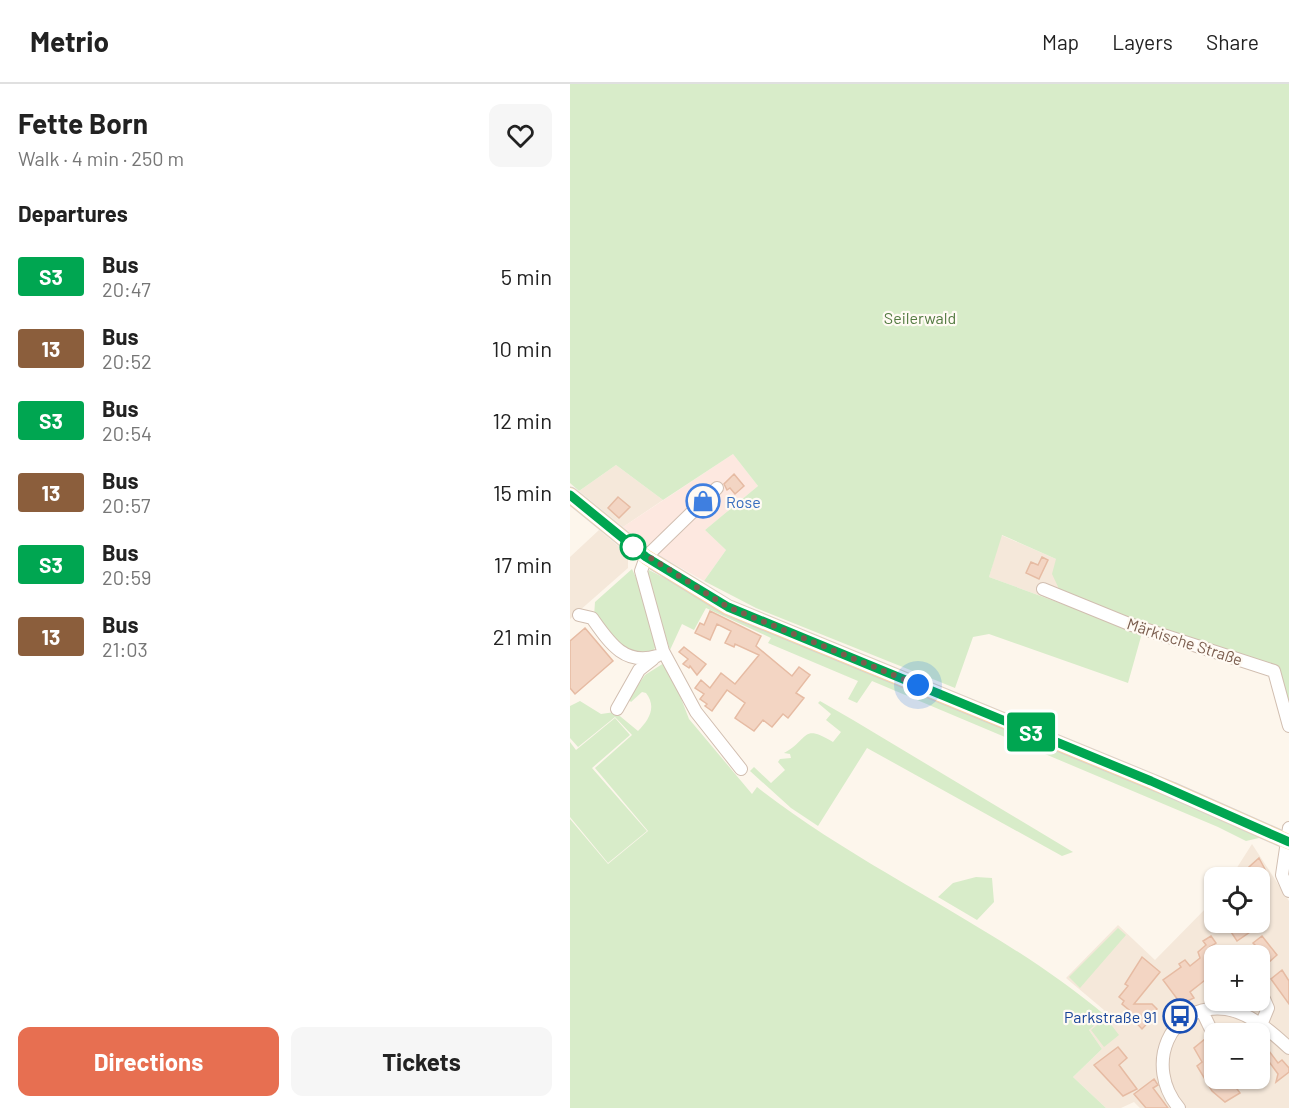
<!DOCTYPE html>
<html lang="en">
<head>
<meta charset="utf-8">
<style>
	body { margin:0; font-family:Barlow,sans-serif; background:#f6f6f6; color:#222; height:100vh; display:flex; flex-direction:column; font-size:22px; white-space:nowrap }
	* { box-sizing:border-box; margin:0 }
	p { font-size:20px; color:#767676 }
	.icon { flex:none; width:33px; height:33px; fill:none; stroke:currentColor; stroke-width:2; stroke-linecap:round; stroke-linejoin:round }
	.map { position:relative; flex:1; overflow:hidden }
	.side { display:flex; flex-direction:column; background:#fff; width:570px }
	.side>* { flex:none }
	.badge { padding:0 12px; border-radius:4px; font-size:21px; line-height:39px }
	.buttons { position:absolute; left:634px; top:783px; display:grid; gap:12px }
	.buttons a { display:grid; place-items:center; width:66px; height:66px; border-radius:12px; background:#fff; box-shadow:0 2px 4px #0004; font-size:30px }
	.you { position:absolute; width:30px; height:30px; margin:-15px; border:4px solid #fff; border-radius:50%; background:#1a73e8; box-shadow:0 0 0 9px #1a73e833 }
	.map>.badge { position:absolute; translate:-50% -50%; box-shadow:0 0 0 3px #fff }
	h2 { padding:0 18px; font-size:22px; line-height:54px }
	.round { display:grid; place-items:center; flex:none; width:63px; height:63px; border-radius:12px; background:#f6f6f6 }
	.head { display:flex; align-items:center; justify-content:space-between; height:102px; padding:0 18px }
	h1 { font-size:28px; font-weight:700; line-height:45px }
	.button { display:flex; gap:12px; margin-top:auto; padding:12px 18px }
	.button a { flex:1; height:69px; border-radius:12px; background:#e76f51; color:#fff; font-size:24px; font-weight:700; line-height:69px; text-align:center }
	.button a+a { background:#f6f6f6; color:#222 }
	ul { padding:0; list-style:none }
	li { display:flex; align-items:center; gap:18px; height:72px; padding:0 18px }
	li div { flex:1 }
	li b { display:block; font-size:22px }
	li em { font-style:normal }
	li .badge { min-width:66px; font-weight:700; text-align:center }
	header { display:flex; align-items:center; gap:36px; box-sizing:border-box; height:84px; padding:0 30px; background:#fff; border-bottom:2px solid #e0e0e0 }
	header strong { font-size:28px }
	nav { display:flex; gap:33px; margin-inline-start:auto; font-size:21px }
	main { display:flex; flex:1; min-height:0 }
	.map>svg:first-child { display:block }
	.residential { fill:#f5e8da; fill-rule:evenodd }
	.commercial { fill:#fde8e0 }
	.green { fill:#d8ecc9 }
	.building { fill:#f3d5c3; stroke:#e6bba3; stroke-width:1.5 }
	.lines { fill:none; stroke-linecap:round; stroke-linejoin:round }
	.minor-casing { stroke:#d1beb0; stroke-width:14 }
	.major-casing { stroke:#dad1cd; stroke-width:17 }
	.minor { stroke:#fff; stroke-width:12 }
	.major { stroke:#fbd9a5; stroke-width:15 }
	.line-casing { stroke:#fff; stroke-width:14 }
	.line { stroke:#00a651; stroke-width:9 }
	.walk { stroke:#7a5c4d; stroke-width:6; stroke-dasharray:0 10.8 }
	.stop-dot { fill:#fff; stroke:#00a651; stroke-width:3 }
	.labels { text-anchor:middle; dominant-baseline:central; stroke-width:4.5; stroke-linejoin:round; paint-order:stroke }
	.park-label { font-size:16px; fill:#537a41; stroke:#fffaf3 }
	.shop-label { font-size:16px; fill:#366cbe; stroke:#fffaf3; text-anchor:start }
	.street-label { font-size:16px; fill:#7a5c4d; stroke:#fffaf3 }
	.transit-label { font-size:16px; fill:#164399; stroke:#fffaf3; text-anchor:end }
</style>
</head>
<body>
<header>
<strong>Metrio</strong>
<nav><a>Map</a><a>Layers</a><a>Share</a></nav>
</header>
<main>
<section class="side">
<div class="head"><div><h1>Fette Born</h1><p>Walk · 4 min · 250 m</p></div><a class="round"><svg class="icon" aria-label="heart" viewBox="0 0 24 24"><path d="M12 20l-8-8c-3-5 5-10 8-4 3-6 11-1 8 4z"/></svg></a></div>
<h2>Departures</h2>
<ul>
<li><span class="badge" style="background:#00a651;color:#fff">S3</span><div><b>Bus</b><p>20:47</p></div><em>5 min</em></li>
<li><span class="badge" style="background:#8b5e3c;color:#fff">13</span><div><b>Bus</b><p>20:52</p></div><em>10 min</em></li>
<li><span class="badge" style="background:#00a651;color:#fff">S3</span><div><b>Bus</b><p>20:54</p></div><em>12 min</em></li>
<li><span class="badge" style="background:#8b5e3c;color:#fff">13</span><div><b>Bus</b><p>20:57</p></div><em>15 min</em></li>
<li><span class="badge" style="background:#00a651;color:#fff">S3</span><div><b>Bus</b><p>20:59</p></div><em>17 min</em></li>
<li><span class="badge" style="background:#8b5e3c;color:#fff">13</span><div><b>Bus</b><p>21:03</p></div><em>21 min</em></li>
</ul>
<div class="button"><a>Directions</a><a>Tickets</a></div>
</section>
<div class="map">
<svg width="719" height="1024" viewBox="0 0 719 1024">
	<rect width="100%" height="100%" fill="#fdf6ec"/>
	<path class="residential" d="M46,381L93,416L53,443L9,407Z
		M29,446L58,470V484L0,535V473Z
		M431,451L486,475L503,513L501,523L419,493Z
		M682,760L719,817V1024H570L564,1018L551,1024H536L503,993L532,965L519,946L536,932L532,929L534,926L496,894L548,841L585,876L645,815V838H690V794L661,793ZM645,872H690V916H645ZM645,950H690V994H645Z"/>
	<path class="commercial" d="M163,370L188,402L135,446L156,466L134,497L90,472L53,443Z"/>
	<path class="green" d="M0,0H719V643L709,588L557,535L490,507L482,490L486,475L432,451L419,493L572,549L558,599L419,550L403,553L385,604L186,524L134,497L156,466L135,446L188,402L163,370L93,416L46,381L9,407L0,399Z
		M62,485L75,513L87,561L82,568L60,570L24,532L25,518Z
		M79,486L154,525L688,750L689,754L676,757L648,743L302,597L287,619L278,615L288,597L198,559L201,554L136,524L124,546L112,540L100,566L76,491Z
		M94,579L99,583L119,635L182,710L187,703C297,789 429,842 536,932L519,946L532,965L503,993L536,1024H0V735L38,780L78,747L25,684L62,651L45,633L8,663L0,654V622L10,617L31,630L45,628L68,647C79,636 87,623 76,609L72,608L61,618L58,615L75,591Z
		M250,617L283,636L503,768L492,772L297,664L248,742L221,724L180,687L184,683L201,699L215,686L208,678L210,675L221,674L220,670L214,669C240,655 231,639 263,658L271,648L256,636L261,630L248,619Z
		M45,634L60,651L22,684L77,747L38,779L0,733V658L6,666Z
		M406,793L422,794L424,818L407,836L368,813L383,799Z
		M548,844L556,851L510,904L499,893Z
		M536,934L549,951L534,963L521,946Z"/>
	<path class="building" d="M164,390L174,402L165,410L160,404L157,406L154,400Z
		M48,413L60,423L49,434L38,424Z
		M472,473L478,476L469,495L456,489L461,478L468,481Z
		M140,527L191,552L186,562L222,592L229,583L240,591L226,609L234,614L218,634L213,630L202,643L193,636L184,647L165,634L175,619L157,606L142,627L135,622L137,620L130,615L134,610L125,604L131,596L140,604L151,589L165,600L189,571L165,560L164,563L155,559L161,547L147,540L140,556L125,549L130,539L134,541Z
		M15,544L43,577L5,610L0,604V557Z
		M114,563L136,580L127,591L120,582L119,584L113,580L118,575L109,568Z
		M689,774L697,789L685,794L679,783Z
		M668,838H673L680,848L667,857L659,845Z
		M641,852L646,859L640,863L645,869L641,872L645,877V900L639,893L620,908L624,914L611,920L593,896L611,883L609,880L615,876L620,882L630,874L628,868L636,861L633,857Z
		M692,852L707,871L698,879L694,874L690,877V872H678L688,864L683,859Z
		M572,873L590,888L564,920H582L587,925L584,928L586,930L572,945L557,929L559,926L552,920L554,917L549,913L558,902L555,900Z
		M712,886L719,897V920L701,895Z
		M635,955L645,962L641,967L645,972V994H659L670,1009L655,1018L642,1007L627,982L632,978L624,964Z
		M690,955L708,979L712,976L719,984V988L706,998L708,990L697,975L690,980Z
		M548,963L557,974L549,981L567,1005L553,1012L524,981Z
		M584,995L588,1001L583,1004L598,1024H576L564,1010Z"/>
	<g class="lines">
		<g class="minor-casing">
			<path id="minor" d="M147,404L76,473L71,487L93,567L126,628L171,685
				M473,505L559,540L704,587L719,642
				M9,531L22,534C39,558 54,582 87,572
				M47,625L69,586L83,575
				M719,744L712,791L719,807
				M690,906L698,924L691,941
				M632,927L645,954
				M609,1024C574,983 598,918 656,925C680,929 702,948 719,964"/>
		</g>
		<g class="major-casing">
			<path id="major" d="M0,411L76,473L157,523L602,706L719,758"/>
		</g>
		<use href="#minor" class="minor"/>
		<use href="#major" class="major"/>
	</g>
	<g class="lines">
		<g class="line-casing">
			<path id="line" d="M0,411L76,473L158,523L581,697L719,758"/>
		</g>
		<use href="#line" class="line"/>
		<path class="walk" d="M63,463L158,523L348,601"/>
	</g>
	<defs>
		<g id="shop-ring" transform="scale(1.725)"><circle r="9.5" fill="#fffaf3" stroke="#3f7fe0" stroke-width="1.5"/><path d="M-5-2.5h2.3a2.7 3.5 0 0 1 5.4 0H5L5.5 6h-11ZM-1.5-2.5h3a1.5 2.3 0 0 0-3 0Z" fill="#3f7fe0"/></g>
		<g id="bus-ring" transform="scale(1.725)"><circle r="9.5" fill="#fffaf3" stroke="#1a4fb4" stroke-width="1.5"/><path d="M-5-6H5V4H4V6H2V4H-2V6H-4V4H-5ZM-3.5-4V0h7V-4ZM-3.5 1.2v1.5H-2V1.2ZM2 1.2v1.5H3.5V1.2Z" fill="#1a4fb4"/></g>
	</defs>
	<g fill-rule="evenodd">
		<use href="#shop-ring" x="133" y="417"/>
		<use href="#bus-ring" x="610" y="932"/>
	</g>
	<circle class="stop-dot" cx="63" cy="463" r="12"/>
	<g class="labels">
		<g class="park-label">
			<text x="350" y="233">Seilerwald</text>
		</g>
		<g class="shop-label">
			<text x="156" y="417">Rose</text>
		</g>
		<g class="street-label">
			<text transform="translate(615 557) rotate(18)">Märkische Straße</text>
		</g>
		<g class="transit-label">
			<text x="587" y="932">Parkstraße 91</text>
		</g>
	</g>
</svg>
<div class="buttons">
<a><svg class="icon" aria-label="locate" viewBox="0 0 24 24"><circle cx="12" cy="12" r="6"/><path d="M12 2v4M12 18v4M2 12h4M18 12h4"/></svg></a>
<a>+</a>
<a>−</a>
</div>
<div class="you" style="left:348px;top:601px"></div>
<b class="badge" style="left:461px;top:648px;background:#00a651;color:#fff">S3</b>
</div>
</main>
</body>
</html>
